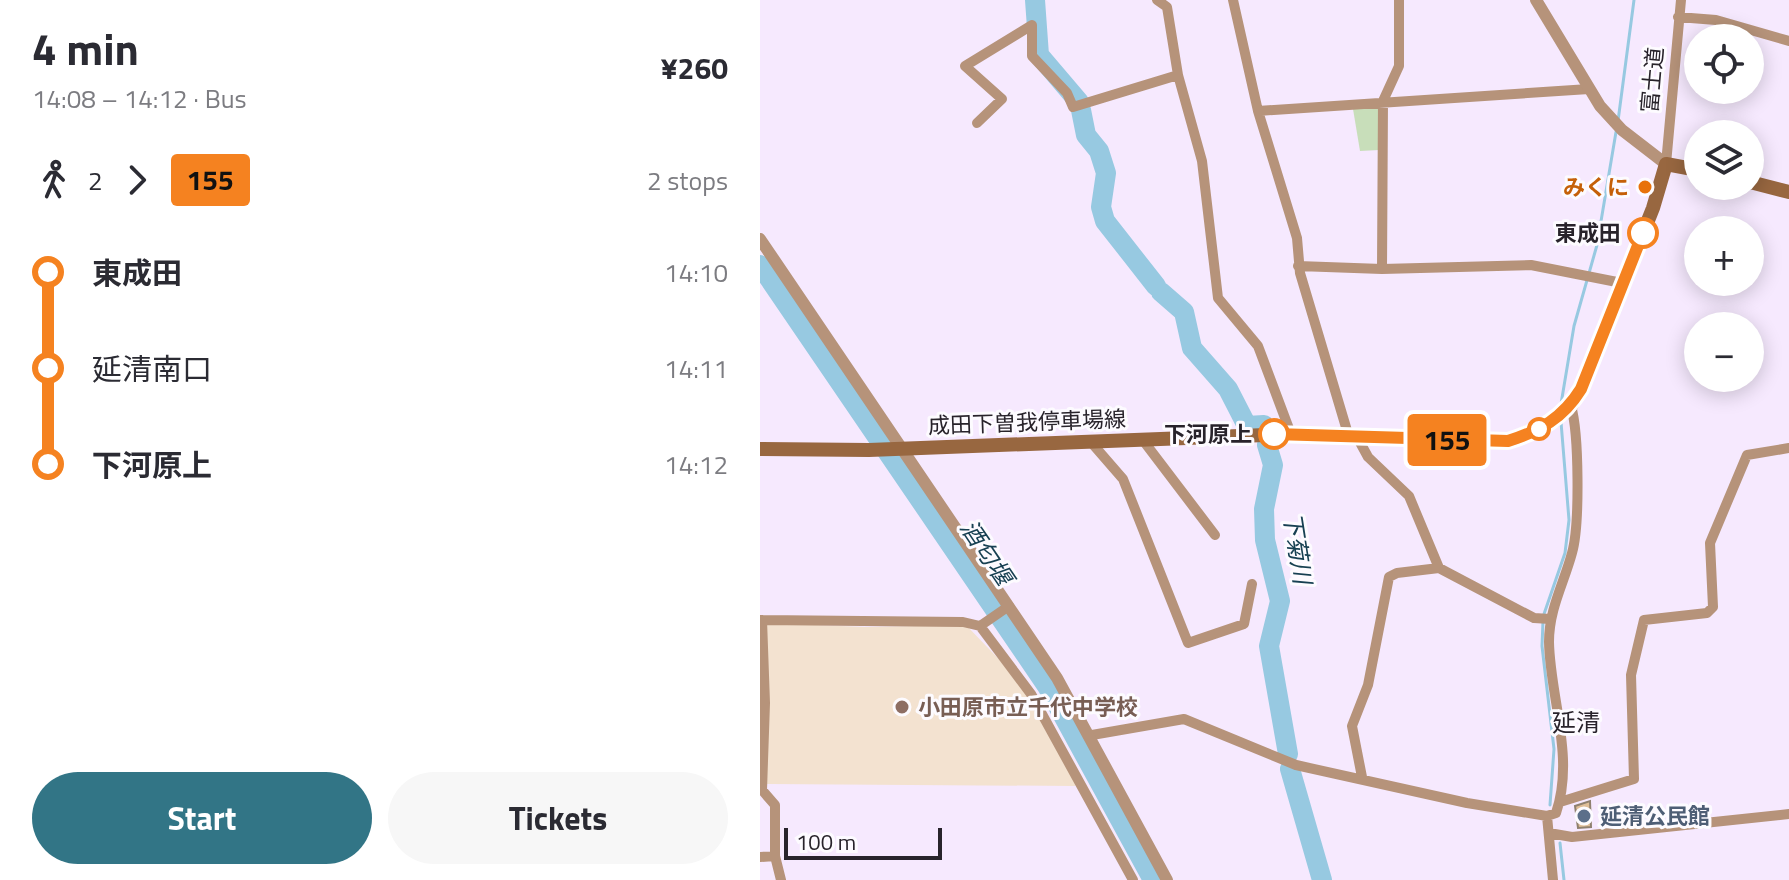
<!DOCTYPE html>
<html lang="en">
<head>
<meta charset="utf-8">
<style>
	body { margin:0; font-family:"Titillium Web","Noto Sans JP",sans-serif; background:#f7f7f7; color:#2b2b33; height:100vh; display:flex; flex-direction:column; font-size:30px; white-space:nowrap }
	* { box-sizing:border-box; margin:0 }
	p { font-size:26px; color:#7c7c81 }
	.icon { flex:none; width:44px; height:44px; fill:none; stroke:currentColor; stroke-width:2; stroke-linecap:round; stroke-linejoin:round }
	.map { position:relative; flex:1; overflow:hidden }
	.details { display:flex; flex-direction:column; background:#fff; width:760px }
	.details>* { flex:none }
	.badge { padding:0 16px; border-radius:6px; font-size:28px; line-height:52px }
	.tools { position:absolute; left:924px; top:24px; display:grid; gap:16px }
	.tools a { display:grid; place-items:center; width:80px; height:80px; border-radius:50%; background:#fff; box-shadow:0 4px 20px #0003; font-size:40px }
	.scale { position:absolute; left:24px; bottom:20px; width:158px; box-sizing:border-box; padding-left:8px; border:4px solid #28232b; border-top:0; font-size:22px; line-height:28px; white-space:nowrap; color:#28232b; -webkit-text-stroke:6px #fdfbff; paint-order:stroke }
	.map>.badge { position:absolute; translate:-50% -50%; box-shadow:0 0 0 4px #fff }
	.legs { display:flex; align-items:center; gap:12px; height:88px; padding:0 32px; font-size:26px }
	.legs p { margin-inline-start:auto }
	.headline { display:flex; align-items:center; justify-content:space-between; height:136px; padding:0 32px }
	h1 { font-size:44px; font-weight:700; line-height:60px }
	.button { display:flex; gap:16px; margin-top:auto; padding:16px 32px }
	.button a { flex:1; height:92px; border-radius:48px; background:#327586; color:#fff; font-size:32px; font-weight:700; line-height:92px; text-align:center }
	.button a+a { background:#f7f7f7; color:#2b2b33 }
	ul { padding:0 32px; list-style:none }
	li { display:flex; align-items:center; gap:28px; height:96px; font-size:30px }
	li i { display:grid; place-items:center; width:12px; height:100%; margin:0 10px; background:currentColor }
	li i::after { content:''; width:20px; height:20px; margin:-10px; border:6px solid; border-radius:50%; background:#fff }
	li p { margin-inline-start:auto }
	li:first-child i { background:linear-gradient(#0000 50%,currentColor 0) }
	li:last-child i { background:linear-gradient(currentColor 50%,#0000 0) }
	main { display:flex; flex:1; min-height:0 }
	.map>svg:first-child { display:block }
	.education { fill:#f3e2d0 }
	.green { fill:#c8deba }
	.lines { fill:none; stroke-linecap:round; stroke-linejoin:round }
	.stream { stroke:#97c9e1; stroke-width:3 }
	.river { stroke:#97c9e1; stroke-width:20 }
	.building { fill:#dfbe99; stroke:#8f806f; stroke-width:2 }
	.minor { stroke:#b6937a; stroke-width:10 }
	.tertiary { stroke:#b6937a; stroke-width:12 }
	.secondary { stroke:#986740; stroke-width:14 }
	.line-1-casing { stroke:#fff; stroke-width:18 }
	.line-1 { stroke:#f58220; stroke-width:12 }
	.food-dot { fill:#e8710a; stroke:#fdfbff; stroke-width:3 }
	.stop-1-dot { fill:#fff; stroke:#f58220; stroke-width:4 }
	.education-dot { fill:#8d6e63; stroke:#fdfbff; stroke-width:3 }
	.service-dot { fill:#5c6f8a; stroke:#fdfbff; stroke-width:3 }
	.labels { text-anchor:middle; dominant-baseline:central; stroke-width:6; stroke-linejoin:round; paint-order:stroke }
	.street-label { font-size:22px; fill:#28232b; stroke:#fdfbff }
	.food-label { font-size:22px; font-weight:bold; fill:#c56008; stroke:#fdfbff; text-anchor:end }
	.stop-label { font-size:22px; font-weight:bold; fill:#28232b; stroke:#fdfbff; text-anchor:end }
	.education-label { font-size:22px; font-weight:bold; fill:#785e54; stroke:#fdfbff; text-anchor:start }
	.service-label { font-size:22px; font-weight:bold; fill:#4e5e75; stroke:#fdfbff; text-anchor:start }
	.water-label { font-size:24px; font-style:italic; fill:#174052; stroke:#fdfbff }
	.neighbourhood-label { font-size:24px; fill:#28232b; stroke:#fdfbff }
</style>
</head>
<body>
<main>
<section class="details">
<div class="headline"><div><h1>4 min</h1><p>14:08 – 14:12 · Bus</p></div><b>¥260</b></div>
<div class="legs"><svg class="icon" aria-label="walk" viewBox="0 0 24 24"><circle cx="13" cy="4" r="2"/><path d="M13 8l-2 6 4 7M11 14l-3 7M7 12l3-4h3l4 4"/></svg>2<svg class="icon" aria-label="forward" viewBox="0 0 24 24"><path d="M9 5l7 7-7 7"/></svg><b class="badge" style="background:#f58220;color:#111">155</b><p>2 stops</p></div>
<ul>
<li><i style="color:#f58220"></i><b>東成田</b><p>14:10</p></li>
<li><i style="color:#f58220"></i><span>延清南口</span><p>14:11</p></li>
<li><i style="color:#f58220"></i><b>下河原上</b><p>14:12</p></li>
</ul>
<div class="button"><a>Start</a><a>Tickets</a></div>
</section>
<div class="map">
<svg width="1029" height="880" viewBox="0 0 1029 880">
	<rect width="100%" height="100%" fill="#f6e9fe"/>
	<path class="education" d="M7,623L106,627L206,625L255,676L316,781L315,786L7,784Z"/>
	<path class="green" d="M618,107L619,150L600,151L593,109Z"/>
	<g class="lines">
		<path class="stream" d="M858,121L874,0
			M800,410L814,326L837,245L856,132
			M784,614L805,553L809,520L801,422
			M783,621L782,646L794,749L790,805
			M800,843L804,880"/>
		<path class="river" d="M275,0L279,55L319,102
			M321,110L326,135L339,151L346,173L341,207L345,221L396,286
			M0,265L287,686L393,880
			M401,292L424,312L432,348L468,389L487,426L504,425
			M507,445L513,465L504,509L505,540L520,601L509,646L528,754
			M530,769L562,880"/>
	</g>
	<path class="building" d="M830,801L831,827L818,828L815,806Z"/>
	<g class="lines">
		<path class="minor" d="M397,0L407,7L418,75L442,161L458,298L498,346L531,434
			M473,0L498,111L537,238L540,273L588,434
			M918,17L956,20L1029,41
			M498,111L829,89
			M217,123L242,99L205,66L272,25V56L307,93L313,107L418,75
			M906,164L921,0
			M538,266L622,269L771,265L862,283
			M622,269L623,101L639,66V0
			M596,435L608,457L649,496L679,568L774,618L790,619
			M382,439L455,535
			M330,441L363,479L428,643L484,624L492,584
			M0,620L203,622L220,626L249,606
			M2,620L5,703L2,790L15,805V856L21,880
			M220,626L271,694L373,880
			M332,735L424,719L536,765L707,803L787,816L796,813C815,758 790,697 789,642C789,609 804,583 812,553C820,525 819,433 811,406
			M602,777L592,726L608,685L629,577L637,573L679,568
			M800,802L874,779L871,675L884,620L947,613L953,607L950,543L987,455L1029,448
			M787,816L793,880
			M789,833L812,837L1029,814
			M0,857L15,856"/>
		<path class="tertiary" d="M776,0L840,106L862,130L906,164
			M0,239L297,678L407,880"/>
		<path class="secondary" d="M990,182L1029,192
			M0,449L109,450L531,434L748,441L795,420L811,406L821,389L893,208L906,164L938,170"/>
	</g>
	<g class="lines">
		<g class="line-1-casing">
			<path id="line-1" d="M514,434L748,441C780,431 803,418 821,389L883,233"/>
		</g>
		<use href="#line-1" class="line-1"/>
	</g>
	<circle class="food-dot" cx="885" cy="187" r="8"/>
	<g class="stop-1-dot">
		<circle cx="883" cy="233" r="14"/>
		<circle cx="779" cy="429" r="10"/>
		<circle cx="514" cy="434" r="14"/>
	</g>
	<circle class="education-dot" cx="142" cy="707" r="8"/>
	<circle class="service-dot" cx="824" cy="816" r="8"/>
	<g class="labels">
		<g class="street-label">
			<text transform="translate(892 80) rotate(-85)">富士道</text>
			<text transform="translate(267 422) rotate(-2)">成田下曽我停車場線</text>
		</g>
		<g class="food-label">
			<text x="869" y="187">みくに</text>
		</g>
		<g class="stop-label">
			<text x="861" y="233">東成田</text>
			<text x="492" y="434">下河原上</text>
		</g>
		<g class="education-label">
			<text x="158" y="707">小田原市立千代中学校</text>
		</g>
		<g class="service-label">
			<text x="840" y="816">延清公民館</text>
		</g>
		<g class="water-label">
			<text transform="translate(538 548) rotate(81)">下菊川</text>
			<text transform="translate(227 552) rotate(56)">酒匂堰</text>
		</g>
		<g class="neighbourhood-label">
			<text x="816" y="722">延清</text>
		</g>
	</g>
</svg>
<div class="tools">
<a><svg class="icon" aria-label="locate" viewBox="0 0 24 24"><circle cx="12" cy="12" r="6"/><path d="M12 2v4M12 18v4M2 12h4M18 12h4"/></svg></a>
<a><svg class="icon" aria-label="layers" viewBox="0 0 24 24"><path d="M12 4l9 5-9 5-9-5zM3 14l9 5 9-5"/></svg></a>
<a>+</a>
<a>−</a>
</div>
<div class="scale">100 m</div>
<b class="badge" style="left:687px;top:440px;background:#f58220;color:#111">155</b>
</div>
</main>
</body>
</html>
